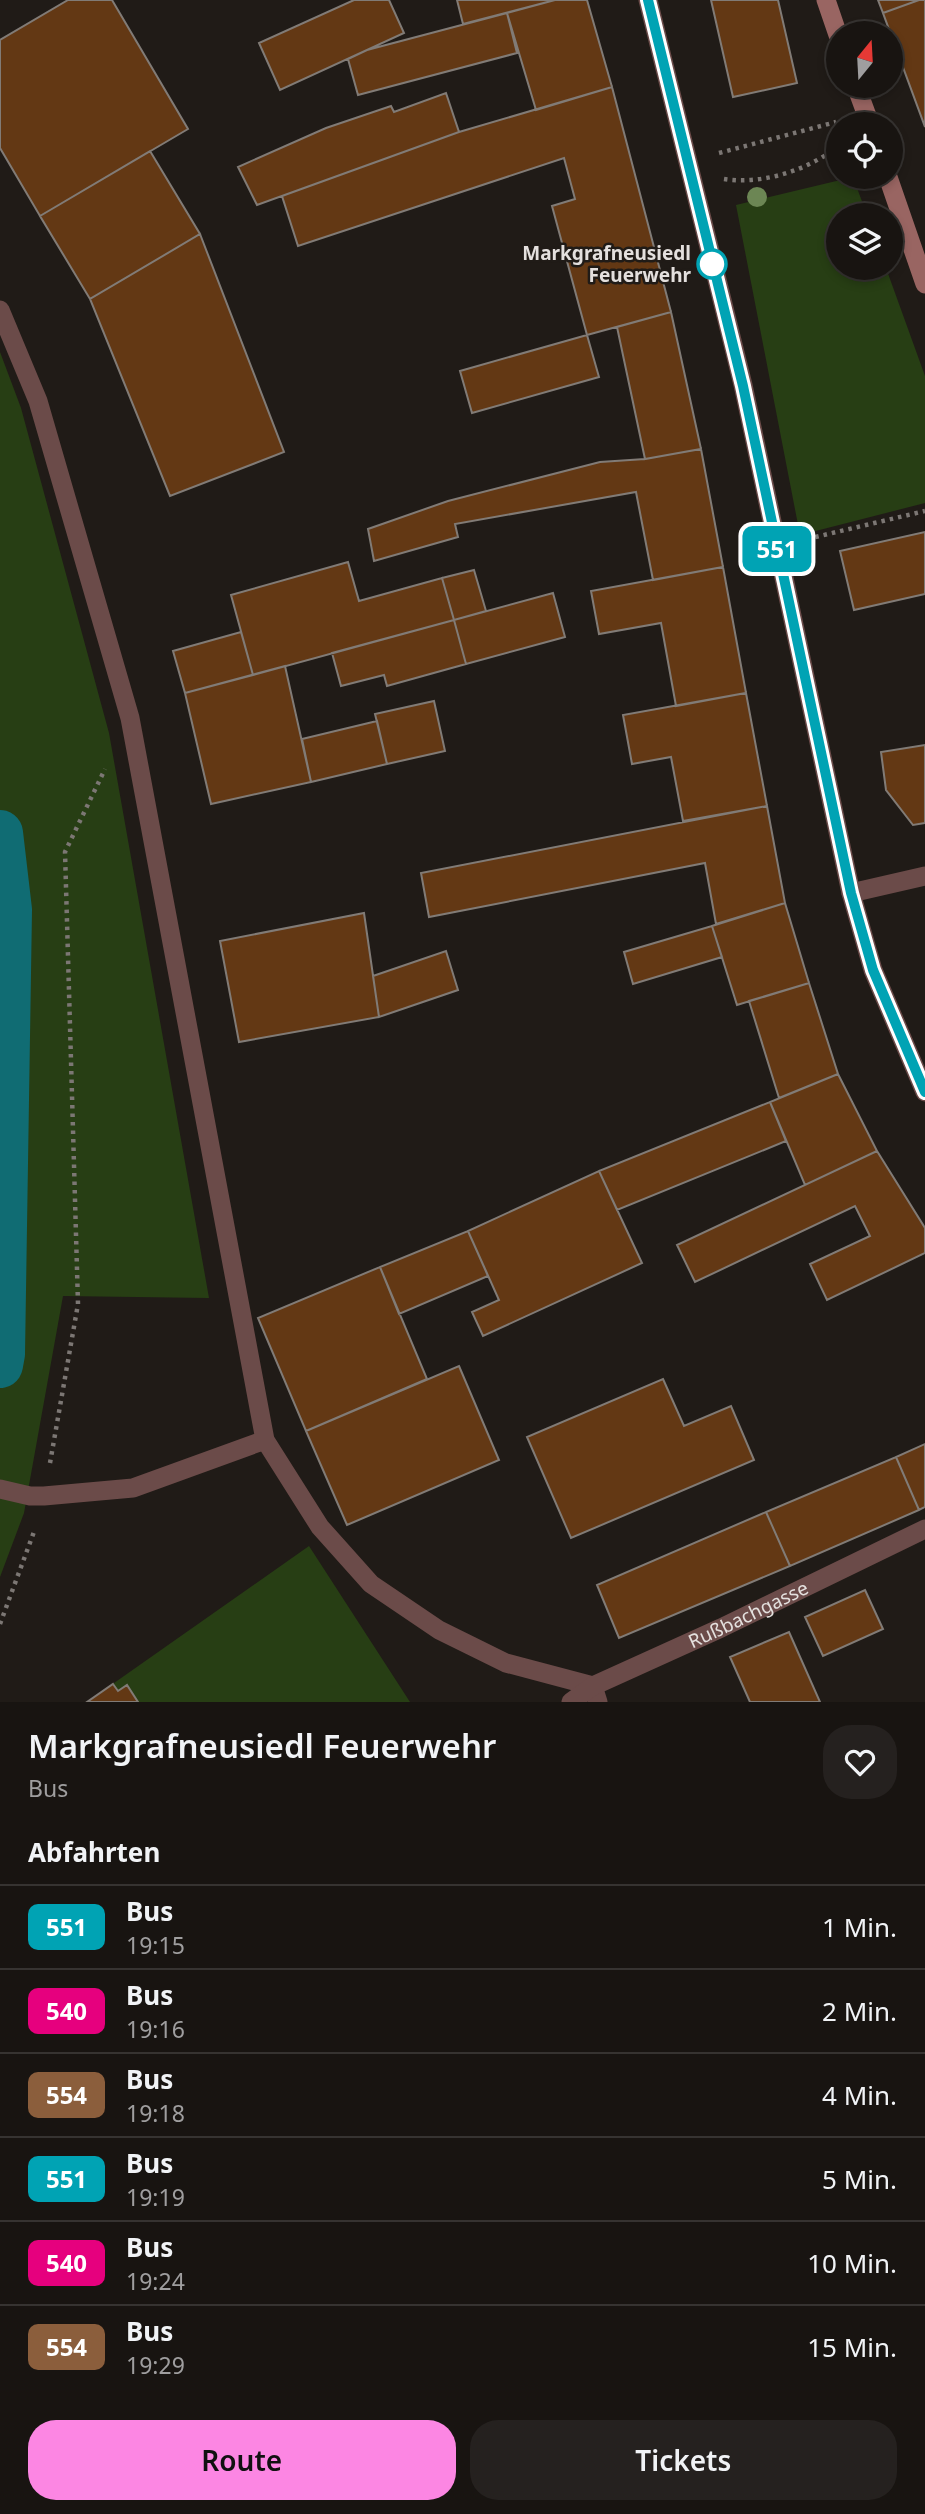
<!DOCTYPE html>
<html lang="de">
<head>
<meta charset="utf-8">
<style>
	body { margin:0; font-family:"Noto Sans",sans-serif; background:#25211f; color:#f1f3f6; height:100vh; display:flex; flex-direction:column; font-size:26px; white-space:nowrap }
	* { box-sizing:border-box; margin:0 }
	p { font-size:23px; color:#9f9e9f }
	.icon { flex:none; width:38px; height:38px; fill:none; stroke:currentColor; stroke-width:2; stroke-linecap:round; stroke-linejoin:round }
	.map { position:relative; height:1702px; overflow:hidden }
	.panel { display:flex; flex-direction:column; background:#181411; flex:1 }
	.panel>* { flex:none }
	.badge { padding:0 14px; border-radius:10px; font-size:24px; line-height:46px }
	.needle { width:46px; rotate:18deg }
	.controls { position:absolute; left:826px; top:21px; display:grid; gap:14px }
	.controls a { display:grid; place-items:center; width:77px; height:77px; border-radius:50%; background:#181411; box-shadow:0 4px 10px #0003,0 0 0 2px #363331; font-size:35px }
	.map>.badge { position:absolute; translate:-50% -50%; box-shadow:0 0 0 4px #fff }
	h2 { padding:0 28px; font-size:26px; line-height:63px }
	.round { display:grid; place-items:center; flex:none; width:74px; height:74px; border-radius:28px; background:#25211f }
	.summary { display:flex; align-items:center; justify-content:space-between; height:119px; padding:0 28px }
	h1 { font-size:33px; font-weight:600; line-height:52px }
	.cta { display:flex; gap:14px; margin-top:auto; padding:14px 28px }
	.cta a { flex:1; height:80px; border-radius:28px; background:#fc86e3; color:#111; font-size:28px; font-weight:600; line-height:80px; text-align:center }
	.cta a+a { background:#25211f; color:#f1f3f6 }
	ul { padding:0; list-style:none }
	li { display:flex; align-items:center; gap:21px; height:84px; padding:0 28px; border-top:2px solid #363331 }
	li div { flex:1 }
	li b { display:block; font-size:26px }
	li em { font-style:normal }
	li .badge { min-width:77px; font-weight:700; text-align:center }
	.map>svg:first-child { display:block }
	.green { fill:#273e14 }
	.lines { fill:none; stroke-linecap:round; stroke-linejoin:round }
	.canal { stroke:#106c73; stroke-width:46 }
	.building { fill:#633814; stroke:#817b76; stroke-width:2 }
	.path { stroke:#7c7774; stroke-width:4.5; stroke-dasharray:3.5 5; stroke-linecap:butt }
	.service { stroke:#6b4b49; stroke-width:19 }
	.minor { stroke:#6b4b49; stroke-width:19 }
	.secondary { stroke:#996562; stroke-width:19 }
	.tree { fill:#6c8654 }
	.line-casing { stroke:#fff; stroke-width:16 }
	.line { stroke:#00a3b4; stroke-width:10 }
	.stop-dot { fill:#fff; stroke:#00a3b4; stroke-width:3.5 }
	.labels { text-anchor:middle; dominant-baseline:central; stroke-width:5; stroke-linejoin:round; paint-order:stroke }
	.stop-label { font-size:19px; font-weight:bold; fill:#e4e0de; stroke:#201b17; text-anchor:end }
	.street-label { font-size:19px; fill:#e4e0de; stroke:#201b17 }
</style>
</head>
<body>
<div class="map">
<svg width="925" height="1702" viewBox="0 0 925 1702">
	<rect width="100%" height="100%" fill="#201b17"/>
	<path class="green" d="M853,177L867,215H838V268H886L925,376V503L800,535L736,205Z
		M0,352L21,408L109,733L209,1298L63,1296L24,1513L0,1577Z
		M309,1546L410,1702H87Z"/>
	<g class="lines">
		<path class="canal" d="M0,833L9,910L2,1354L0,1365"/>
	</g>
	<path class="building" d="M68,0H112L188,129L40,216L0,148V40Z
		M354,0H389L404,33L280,90L259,43Z
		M457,0H555L463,24Z
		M555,0H587L612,87L536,110L507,13Z
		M711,0H778L797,83L733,97Z
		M878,0H919L883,13Z
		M919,0H925V127L883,13Z
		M507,13L517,53L358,95L348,59L367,50Z
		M612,87L671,312L587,335L552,206L575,199L564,158L298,246L282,196L459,132Z
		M446,93L459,132L257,205L238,167L326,128L391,106L394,112Z
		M150,151L200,234L90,299L40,216Z
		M200,234L284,452L170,496L90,299Z
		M671,312L701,449L645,459L617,327Z
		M587,335L599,377L472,413L460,371Z
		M701,449L723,567L653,580L636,492L455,524L458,537L374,561L368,529L448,501L600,462L645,459Z
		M925,532V594L854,610L840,551Z
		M348,562L359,601L442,578L454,620L253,675L231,595Z
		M723,567L746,693L676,706L661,623L599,634L591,591Z
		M474,570L486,611L454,620L442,578Z
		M553,593L565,637L466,664L454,620Z
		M454,620L466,664L387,686L384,675L341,686L332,653Z
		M241,632L253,675L185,693L173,651Z
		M285,666L311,782L211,804L185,693Z
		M746,693L767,806L683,821L671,757L632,764L623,715Z
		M434,701L445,751L387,764L375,714Z
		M377,721L387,764L311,782L302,739Z
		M925,745V823L913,825L886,790L881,752Z
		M767,806L785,903L716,924L705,863L429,917L421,873Z
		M785,903L809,983L737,1005L712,926Z
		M364,913L379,1017L239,1042L220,941Z
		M712,926L722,957L633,984L624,952Z
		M446,951L458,990L379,1017L373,976Z
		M809,983L838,1074L779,1098L749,1001Z
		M838,1074L877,1151L805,1185L770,1102Z
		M770,1102L786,1141L617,1210L599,1171Z
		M877,1151L925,1228V1253L827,1300L810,1264L870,1236L855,1206L695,1282L677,1245Z
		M599,1171L642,1263L483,1336L472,1312L499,1300L468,1231Z
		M468,1231L488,1276L399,1314L380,1267Z
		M380,1267L427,1379L306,1431L258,1318Z
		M459,1366L499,1460L347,1525L306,1431Z
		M663,1379L684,1426L731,1406L754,1460L571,1538L527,1437Z
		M925,1444V1507L919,1510L896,1457Z
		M896,1457L919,1510L790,1566L766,1512Z
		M766,1512L790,1566L619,1638L597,1585Z
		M865,1590L883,1629L823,1656L805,1617Z
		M789,1632L820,1702H750L730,1657Z
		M113,1684L118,1691L127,1685L138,1702H87Z"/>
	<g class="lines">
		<path class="path" d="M719,153L836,122
			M724,179C762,185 809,170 838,146
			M807,539L925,511
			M50,1463L78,1304L65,852L105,769
			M0,1624L35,1529"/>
		<path class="service" d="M0,310L38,401L130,718L265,1440L320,1527L371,1584L439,1630L506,1663L593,1686L598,1702
			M0,1489L30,1496H44L133,1488L265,1440"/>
		<g class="minor">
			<path d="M648,0L743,385L851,893L873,970L925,1092"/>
			<path d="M851,893L925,876"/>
			<path id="s1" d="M571,1702L593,1686L721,1628L925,1529"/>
		</g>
		<path class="secondary" d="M826,0L838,35
			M856,86L870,124
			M888,177L925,284"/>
	</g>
	<circle class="tree" cx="757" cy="197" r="10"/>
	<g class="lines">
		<g class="line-casing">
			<path id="line" d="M648,0L743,386L851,893L873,970L925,1092"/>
		</g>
		<use href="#line" class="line"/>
	</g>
	<circle class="stop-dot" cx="712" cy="264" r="14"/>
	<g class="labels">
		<g class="stop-label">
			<text x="691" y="253">Markgrafneusiedl<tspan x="691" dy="22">Feuerwehr</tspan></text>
		</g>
		<g class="street-label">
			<text stroke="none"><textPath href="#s1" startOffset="198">Rußbachgasse</textPath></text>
		</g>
	</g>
</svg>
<div class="controls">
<a><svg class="needle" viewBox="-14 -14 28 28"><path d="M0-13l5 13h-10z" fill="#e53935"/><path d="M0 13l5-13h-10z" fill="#9f9e9f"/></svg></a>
<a><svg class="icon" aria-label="locate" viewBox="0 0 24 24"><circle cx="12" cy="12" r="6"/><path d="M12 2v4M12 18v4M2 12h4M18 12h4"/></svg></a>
<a><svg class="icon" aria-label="layers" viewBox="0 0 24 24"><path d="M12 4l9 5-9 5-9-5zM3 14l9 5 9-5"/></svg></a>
</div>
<b class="badge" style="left:777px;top:549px;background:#00a3b4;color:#fff">551</b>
</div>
<section class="panel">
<div class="summary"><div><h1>Markgrafneusiedl Feuerwehr</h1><p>Bus</p></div><a class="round"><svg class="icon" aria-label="heart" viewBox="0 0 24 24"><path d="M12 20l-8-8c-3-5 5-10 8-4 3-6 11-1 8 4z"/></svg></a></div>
<h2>Abfahrten</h2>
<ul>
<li><span class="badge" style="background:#00a3b4;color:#fff">551</span><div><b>Bus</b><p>19:15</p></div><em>1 Min.</em></li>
<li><span class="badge" style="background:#e6007e;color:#fff">540</span><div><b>Bus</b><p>19:16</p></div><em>2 Min.</em></li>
<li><span class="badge" style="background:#8b5e3c;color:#fff">554</span><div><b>Bus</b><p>19:18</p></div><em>4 Min.</em></li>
<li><span class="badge" style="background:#00a3b4;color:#fff">551</span><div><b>Bus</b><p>19:19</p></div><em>5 Min.</em></li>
<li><span class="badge" style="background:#e6007e;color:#fff">540</span><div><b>Bus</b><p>19:24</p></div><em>10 Min.</em></li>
<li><span class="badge" style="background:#8b5e3c;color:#fff">554</span><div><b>Bus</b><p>19:29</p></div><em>15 Min.</em></li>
</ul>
<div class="cta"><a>Route</a><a>Tickets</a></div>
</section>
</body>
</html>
